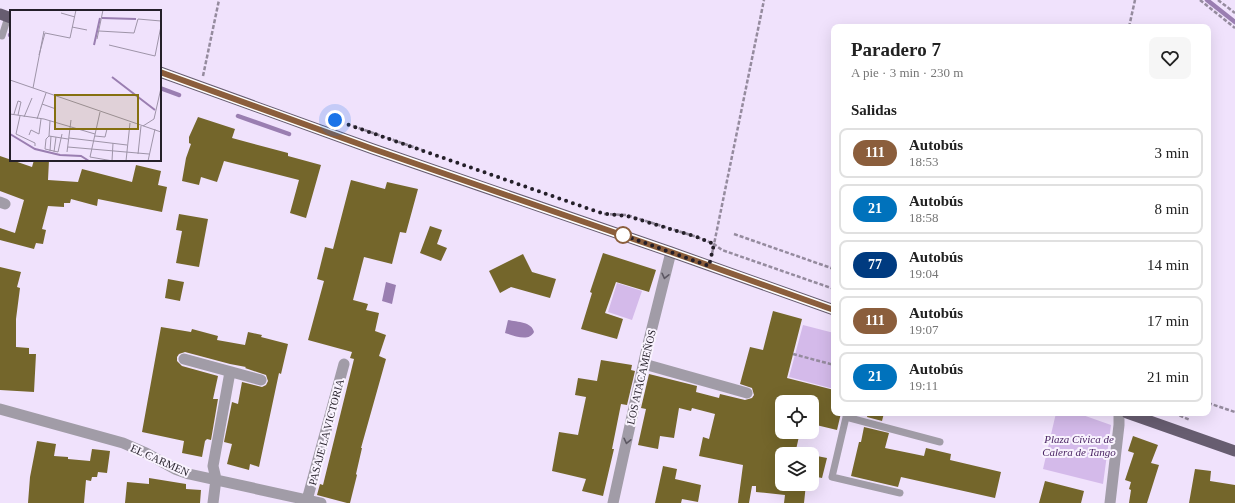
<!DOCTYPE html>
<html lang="es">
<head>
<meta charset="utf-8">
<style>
	body { margin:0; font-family:Georgia,serif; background:#f6f6f6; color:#222; height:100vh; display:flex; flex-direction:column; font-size:15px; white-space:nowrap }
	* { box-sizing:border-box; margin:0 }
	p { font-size:13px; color:#767676 }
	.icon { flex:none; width:22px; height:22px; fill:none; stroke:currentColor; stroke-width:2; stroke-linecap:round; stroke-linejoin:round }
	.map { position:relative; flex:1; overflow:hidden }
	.drawer { position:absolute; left:831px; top:24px; width:380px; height:392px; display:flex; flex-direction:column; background:#fff; border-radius:8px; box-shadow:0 4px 16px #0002 }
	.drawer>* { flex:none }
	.badge { padding:0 8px; border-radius:13px; font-size:14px; line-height:26px }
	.fabs { position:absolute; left:775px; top:395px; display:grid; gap:8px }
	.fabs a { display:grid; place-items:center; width:44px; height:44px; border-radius:8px; background:#fff; box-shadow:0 4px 16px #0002; font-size:20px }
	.you { position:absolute; width:20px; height:20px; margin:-10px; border:3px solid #fff; border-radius:50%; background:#1a73e8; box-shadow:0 0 0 6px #1a73e833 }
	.map>.badge { position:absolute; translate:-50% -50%; box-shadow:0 0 0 2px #fff }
	h2 { padding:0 20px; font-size:15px; line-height:36px }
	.round { display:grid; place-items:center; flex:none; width:42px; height:42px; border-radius:8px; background:#f6f6f6 }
	.head { display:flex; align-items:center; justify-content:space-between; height:68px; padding:0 20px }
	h1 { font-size:19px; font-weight:700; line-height:30px }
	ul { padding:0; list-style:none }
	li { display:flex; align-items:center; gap:12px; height:50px; margin:0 8px 6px; padding:0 12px; border:2px solid #e0e0e0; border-radius:8px }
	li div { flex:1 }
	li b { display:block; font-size:15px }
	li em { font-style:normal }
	li .badge { min-width:44px; font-weight:700; text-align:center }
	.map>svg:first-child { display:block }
	.green { fill:#d4baea }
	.water { fill:#9a7eb1 }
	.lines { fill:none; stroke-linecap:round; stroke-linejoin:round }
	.stream { stroke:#9a7eb1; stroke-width:4.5 }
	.building { fill:#74662b }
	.path { stroke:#958b9e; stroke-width:2.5; stroke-dasharray:4 2; stroke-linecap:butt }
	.service { stroke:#a19ca7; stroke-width:7 }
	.minor { stroke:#a19ca7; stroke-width:11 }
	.primary { stroke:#675d70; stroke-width:11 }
	.oneway { stroke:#5c5762 }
	.line-casing { stroke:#fff; stroke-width:9 }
	.line { stroke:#8b5e3c; stroke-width:6 }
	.walk { stroke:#241f29; stroke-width:4; stroke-dasharray:0 7.2 }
	.stop-dot { fill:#fff; stroke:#8b5e3c; stroke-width:2 }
	.labels { text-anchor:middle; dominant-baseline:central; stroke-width:4; stroke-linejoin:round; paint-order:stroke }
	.street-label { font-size:11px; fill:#241f29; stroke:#f9f3fe }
	.park-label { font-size:11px; font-style:italic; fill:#4a2564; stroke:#f9f3fe }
	.inset-river { fill:none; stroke:#9a7eb1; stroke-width:2 }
	.inset-road { fill:none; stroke:#9e94a8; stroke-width:1 }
	.view { fill:#857010; fill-opacity:0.15; stroke:#857010; stroke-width:2 }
	.inset-edge { fill:none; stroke:#241f29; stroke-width:2 }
</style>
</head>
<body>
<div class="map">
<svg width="1235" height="503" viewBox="0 0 1235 503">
	<rect width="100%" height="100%" fill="#f0e2fc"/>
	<path class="green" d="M617,283L642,291L632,320L608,312Z
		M803,325L834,333V389L789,377Z
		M1056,413H1077L1111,425L1103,484L1043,469Z"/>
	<path class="water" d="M386,282L396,285L392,304L382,301Z
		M508,320C518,322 532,322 534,332C529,342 515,336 505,333Z"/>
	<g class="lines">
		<path class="stream" d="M1207,0L1235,22
			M10,35H11
			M160,88L179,95
			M238,116L289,134"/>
	</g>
	<path class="building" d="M198,117L235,129L232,138L288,153V156L321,165L306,218L290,213L299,180L224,161L217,182L201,177L199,185L182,181L186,158L191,144L189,143V137Z
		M0,156L32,167L34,160H49L48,180L78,182L82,169L132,182L136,165L161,171L158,185L167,187L162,212L98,199L97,206L71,199L70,203H64V207L48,206L42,229L46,230L43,244L36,243L34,249L0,240V228L15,233L24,200L0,191Z
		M351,180L385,189L387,182L418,189L406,233L400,232L392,264L364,257L353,300L368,304L366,310L379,313L375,331L386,335L379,356L386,359L361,448H362L356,474L357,475L350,503H347L317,495L320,484L323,485L354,359L350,358L352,352L308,340L324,281L317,279L325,247L333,249Z
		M179,214L208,219L199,267L176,263L182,231L176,230Z
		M430,226L442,230L437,244L447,248L441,261L420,253Z
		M603,253L656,270L649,292L616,282L605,313L623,319L617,339L581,329L592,293L590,292Z
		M523,254L532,272L556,279L550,298L511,287L500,293L489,271Z
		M0,267L21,272L17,287L20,288L16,319V347L29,348V354H36L34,392L0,390Z
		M168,279L184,282L180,301L165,298Z
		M773,311L802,319L787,378L834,390V413H841L837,430L812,424V402H782V432H800L795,454H782V484H806L804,503H784L785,495L756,492V486H752L749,503H738L743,465L699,456L703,437L709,439L715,414L692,408L691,411L679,408L674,438L660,436L658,449L638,445L646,409L641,408L649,374L697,386L696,392L719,398L720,394L745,400L752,398L754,395L752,388L740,384L750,347L763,350Z
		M161,327L191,332L192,329L218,336L217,340L245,345L248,332L262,335L261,337L288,344L281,374L279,373L259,467L250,464L249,470L227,464L232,444L224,442L232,402L238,404L242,382L262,387L266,385L268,381L266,375L245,368L246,367L230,364L185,352L179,354L177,357V361L182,366L218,376L213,399H218L211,440L207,439L205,441L202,457L182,453L184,441L142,432Z
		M601,360L632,365L631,370L635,371L627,405L621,404L612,449H614L603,496L582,491L586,479L552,471L559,432L578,435L586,397L575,395L578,378L597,381Z
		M868,413H884L882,421L867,417Z
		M864,427L889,433L885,448L924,456L926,448L951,454L950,460L1001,472L995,498L901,477L898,487L851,476L859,442H861Z
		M1133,436L1158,445L1151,463L1159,465L1147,503H1129L1131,490L1129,489L1131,482L1125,480L1134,453L1128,451Z
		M37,441L56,444L54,456L68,457V459L90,461L92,449L110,451L107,473L98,472L97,477H92L91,481L86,480L84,503H28L30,477Z
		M812,455L827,458L822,478L812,476Z
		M663,466L677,469L675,479L701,485L698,502L682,499L681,503H655Z
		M1195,469L1211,471L1210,481L1235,485V503H1189Z
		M149,478L186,484V489L201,490L200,503H125L127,482L149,484Z
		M1045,481L1084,491L1081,503H1039Z"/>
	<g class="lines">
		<path class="path" d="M1200,0L1235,28
			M1218,0L1235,13
			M1129,27L1135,0
			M203,76L219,0
			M353,126L422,150
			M604,214L627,215L697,237L714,244L722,250L834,289
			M734,234L834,269
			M712,254L764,0
			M793,354L834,365
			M1208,403L1235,412
			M1174,413L1190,420"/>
		<path class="service" d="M2,36L8,17
			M847,413L832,477L900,493
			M846,417L940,442"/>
		<path class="minor" d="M0,202L5,204
			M184,359L261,380
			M644,364L747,393
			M0,409L123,443L146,453L175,469L189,474L321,503
			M307,500L344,364
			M213,503L216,479L213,466L230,372
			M613,503L647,348L671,252
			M1110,503L1119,425V413"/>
		<path class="primary" d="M0,14L11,18
			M160,72L373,149L671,252L834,310
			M1127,413L1235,451"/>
	</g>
	<defs><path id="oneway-chevron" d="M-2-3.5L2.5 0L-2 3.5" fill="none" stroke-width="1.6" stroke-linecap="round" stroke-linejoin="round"/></defs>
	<g class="oneway">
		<use href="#oneway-chevron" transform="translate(665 276) rotate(103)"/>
		<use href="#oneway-chevron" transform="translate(627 441) rotate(103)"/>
	</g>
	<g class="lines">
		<g class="line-casing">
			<path id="line" d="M160,72L373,149L671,252L834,310"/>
		</g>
		<use href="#line" class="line"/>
		<path class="walk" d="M335,120L598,212L607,214L627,216L697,237L714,244L709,266L623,235"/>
	</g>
	<circle class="stop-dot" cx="623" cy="235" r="8"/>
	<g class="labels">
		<g class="street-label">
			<text transform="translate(641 377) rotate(-77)">LOS ATACAMEÑOS</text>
			<text transform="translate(326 432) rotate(-75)">PASAJE LA VICTORIA</text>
			<text transform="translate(160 460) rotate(24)">EL CARMEN</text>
		</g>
		<g class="park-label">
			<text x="1079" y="439">Plaza Cívica de<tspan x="1079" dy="13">Calera de Tango</tspan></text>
		</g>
	</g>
	<g transform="translate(10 10)">
		<rect width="151" height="151" fill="#f0e2fc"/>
		<path class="inset-river" d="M92,8L126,9M84,35L90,8M102,67L145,100M0,124L25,139L50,145L71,146L79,151"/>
		<path class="inset-road" d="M51,3L65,7M62,17L77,20M89,21L124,23L128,9L151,11M87,29L93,0M99,35L145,46L151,16M29,45L35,23L60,28L66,0M0,70L151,122M23,78L34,21M32,94L46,99M90,102L80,147L103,151M0,104L34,109L85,124M4,104L8,91L11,92L8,105M10,106L6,124L25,133V136M14,107L22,88M27,109L36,83M133,116L144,109L151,78M19,125L21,120L29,124L31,109M39,126L36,129L35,139L48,142L52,124M39,126L58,129M39,126L40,111M85,126L95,127L97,119M59,128L117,135M58,137L139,144M40,141L41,126M44,142L46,127M57,142L61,110M128,144L131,116M102,151L103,133M116,151L120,113M138,151L145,119"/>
		<path class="view" d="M45,85H128V119H45Z"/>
		<rect width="151" height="151" class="inset-edge"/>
	</g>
</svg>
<div class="fabs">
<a><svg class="icon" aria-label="locate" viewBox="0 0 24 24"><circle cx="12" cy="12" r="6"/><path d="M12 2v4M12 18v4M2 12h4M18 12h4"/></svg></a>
<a><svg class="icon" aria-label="layers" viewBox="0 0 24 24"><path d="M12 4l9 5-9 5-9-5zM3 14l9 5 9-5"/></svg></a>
</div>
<div class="you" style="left:335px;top:120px"></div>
<section class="drawer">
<div class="head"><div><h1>Paradero 7</h1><p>A pie · 3 min · 230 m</p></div><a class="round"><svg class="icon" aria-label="heart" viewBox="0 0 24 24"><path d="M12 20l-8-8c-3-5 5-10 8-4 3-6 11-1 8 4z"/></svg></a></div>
<h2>Salidas</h2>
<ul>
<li><span class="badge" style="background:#8b5e3c;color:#fff">111</span><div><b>Autobús</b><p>18:53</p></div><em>3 min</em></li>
<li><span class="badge" style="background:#0072bc;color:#fff">21</span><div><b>Autobús</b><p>18:58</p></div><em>8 min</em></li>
<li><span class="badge" style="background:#003b80;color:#fff">77</span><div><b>Autobús</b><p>19:04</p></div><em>14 min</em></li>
<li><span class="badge" style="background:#8b5e3c;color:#fff">111</span><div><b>Autobús</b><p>19:07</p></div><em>17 min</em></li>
<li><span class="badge" style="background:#0072bc;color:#fff">21</span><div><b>Autobús</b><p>19:11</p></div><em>21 min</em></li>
</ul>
</section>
</div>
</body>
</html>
